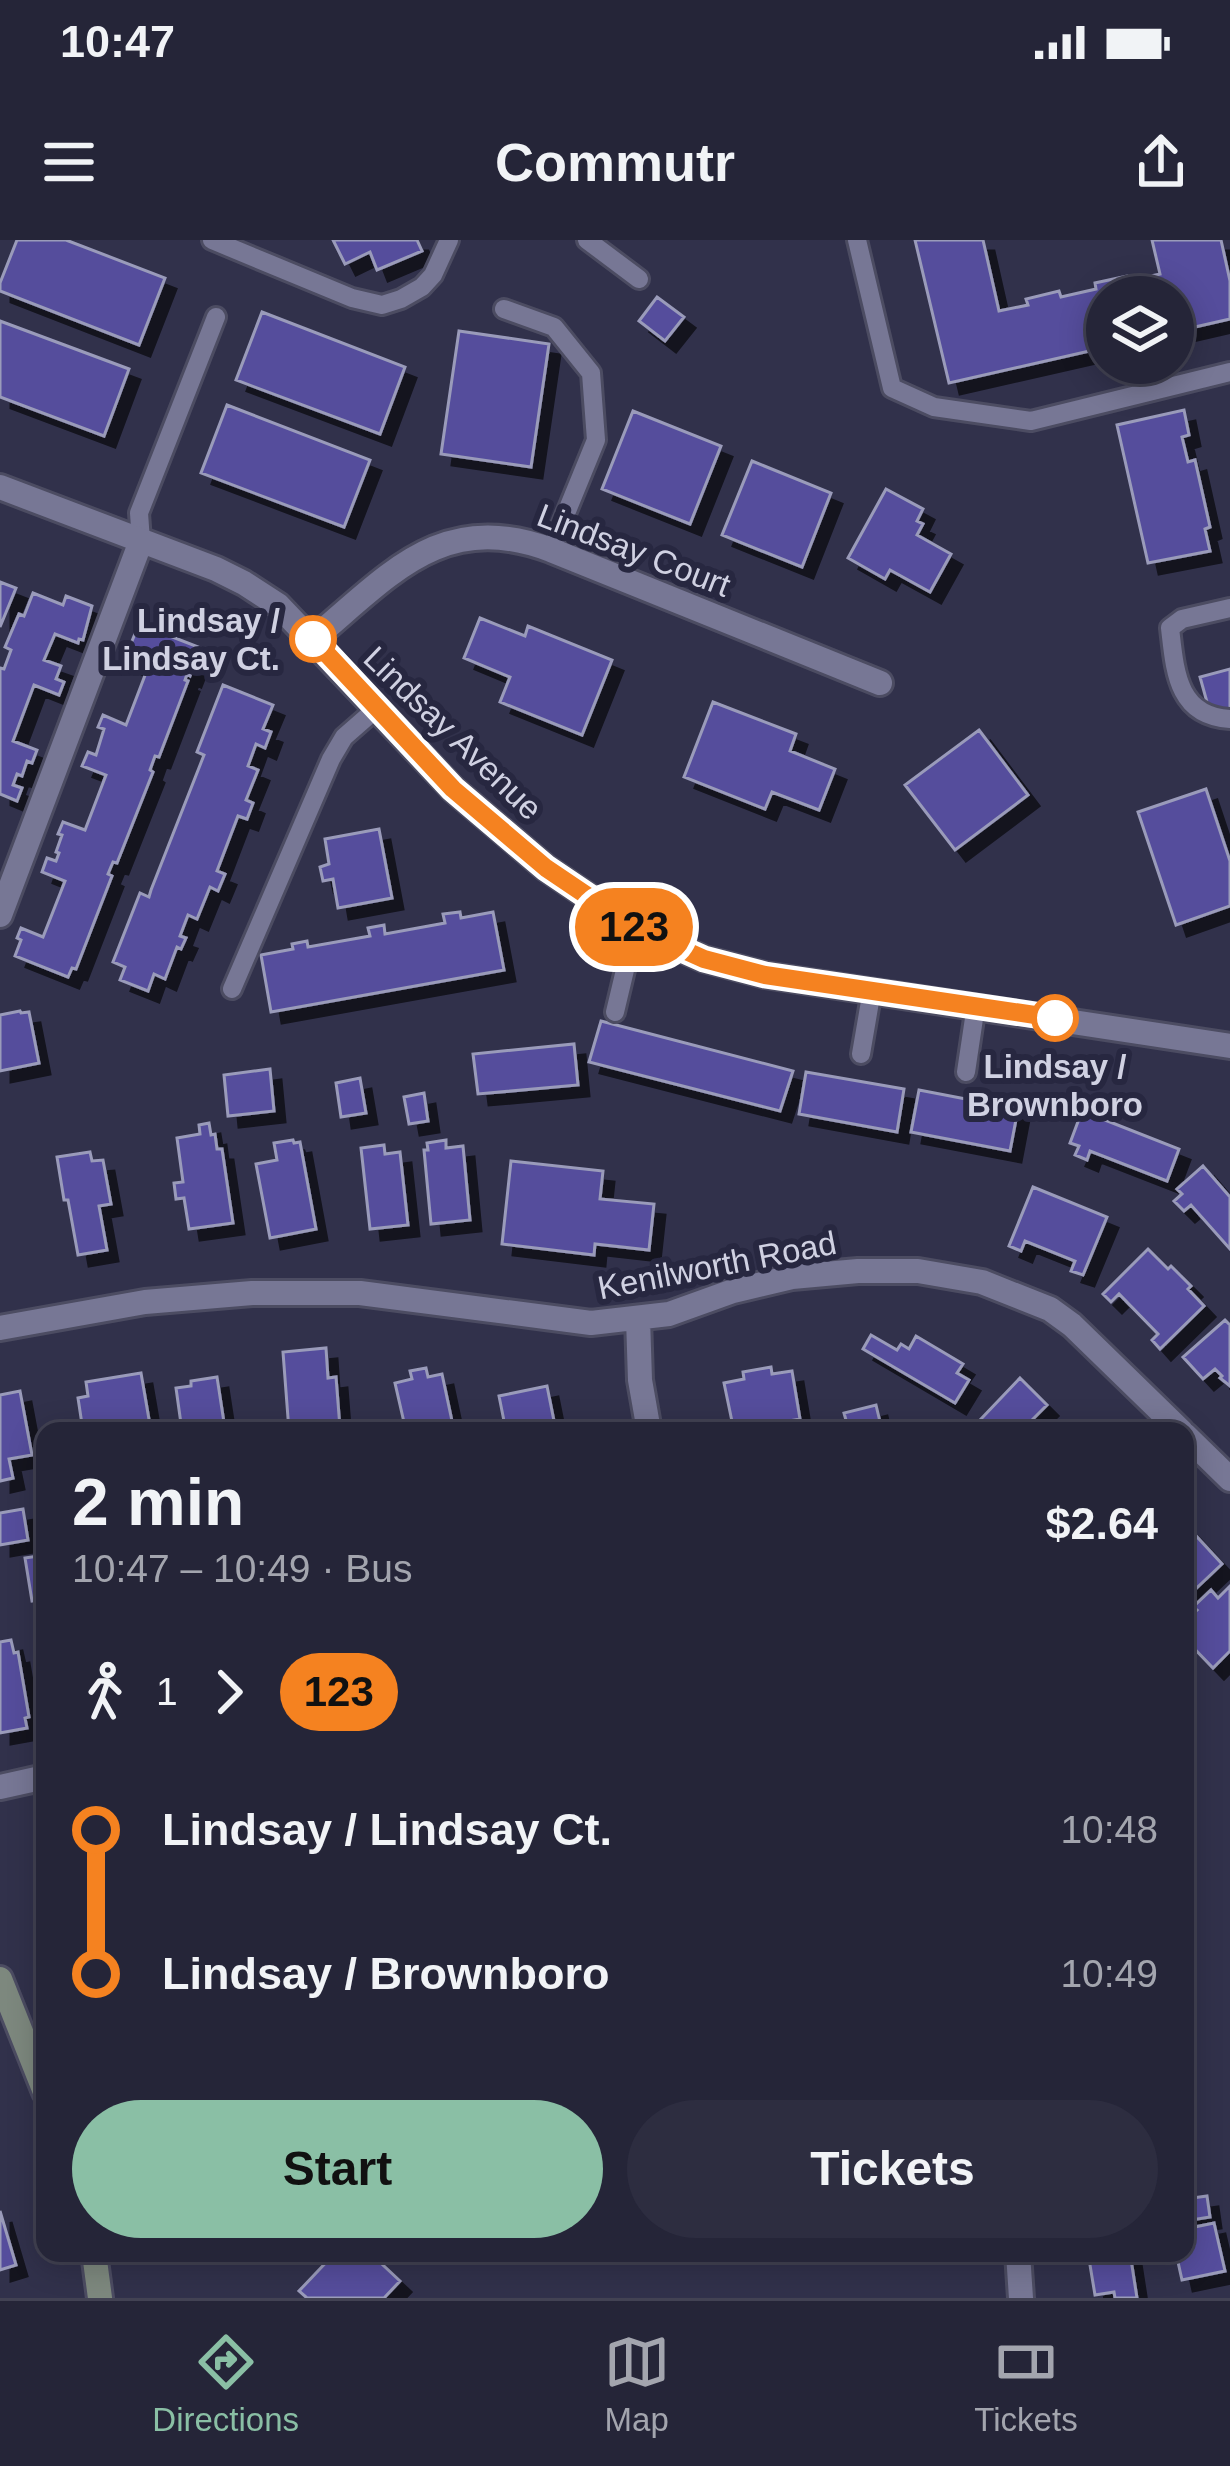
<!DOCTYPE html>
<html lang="en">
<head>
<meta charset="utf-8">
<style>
	body { margin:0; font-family:Helvetica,sans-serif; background:#2d2d40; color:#f1f3f6; height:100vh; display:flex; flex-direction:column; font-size:45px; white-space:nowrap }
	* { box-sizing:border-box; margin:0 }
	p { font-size:39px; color:#a3a5ae }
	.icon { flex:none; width:66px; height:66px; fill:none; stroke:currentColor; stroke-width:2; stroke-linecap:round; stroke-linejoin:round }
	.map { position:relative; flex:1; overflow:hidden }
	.panel { position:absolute; left:36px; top:1182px; width:1158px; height:840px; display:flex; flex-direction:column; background:#252538; border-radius:24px; box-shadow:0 6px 30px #0003,0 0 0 3px #424253 }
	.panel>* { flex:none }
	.badge { padding:0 24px; border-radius:39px; font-size:42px; line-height:78px }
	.buttons { position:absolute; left:1086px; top:36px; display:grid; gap:24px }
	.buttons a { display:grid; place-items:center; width:108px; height:108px; border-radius:50%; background:#252538; box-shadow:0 6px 30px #0003,0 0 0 3px #424253; font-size:60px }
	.map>.badge { position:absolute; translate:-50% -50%; box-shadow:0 0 0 6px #fff }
	.legs { display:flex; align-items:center; gap:18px; height:132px; padding:0 36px; font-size:39px }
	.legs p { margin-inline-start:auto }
	.head { display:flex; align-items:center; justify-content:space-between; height:204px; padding:0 36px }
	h1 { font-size:66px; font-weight:700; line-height:90px }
	.action { display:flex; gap:24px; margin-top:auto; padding:24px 36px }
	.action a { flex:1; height:138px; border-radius:72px; background:#8abfa5; color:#111; font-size:48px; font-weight:700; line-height:138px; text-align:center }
	.action a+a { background:#2d2d40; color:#f1f3f6 }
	ul { padding:0 36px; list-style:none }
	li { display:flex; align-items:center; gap:42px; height:144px; font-size:45px }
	li i { display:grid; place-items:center; width:18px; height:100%; margin:0 15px; background:currentColor }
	li i::after { content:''; width:30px; height:30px; margin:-15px; border:9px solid; border-radius:50%; background:#252538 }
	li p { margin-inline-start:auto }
	li:first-child i { background:linear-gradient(#0000 50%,currentColor 0) }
	li:last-child i { background:linear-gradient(currentColor 50%,#0000 0) }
	.status { display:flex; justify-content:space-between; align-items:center; height:84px; padding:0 60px; background:#252538; direction:ltr }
	.status svg { height:33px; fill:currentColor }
	header { display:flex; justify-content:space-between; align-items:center; height:156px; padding:0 36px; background:#252538; font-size:54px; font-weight:700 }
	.tabs { display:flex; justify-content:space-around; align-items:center; height:168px; border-top:3px solid #424253; background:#252538; font-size:33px; color:#a3a5ae }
	.tabs a { display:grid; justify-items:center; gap:6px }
	.tabs .on { color:#8abfa5 }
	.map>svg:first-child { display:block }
	.building { fill:#544e9c; stroke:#9a9bba; stroke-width:3; filter:url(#shadow) }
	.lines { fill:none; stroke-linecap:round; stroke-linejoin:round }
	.lane-casing { stroke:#4c4c62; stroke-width:24 }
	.street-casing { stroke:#4c4c62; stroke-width:30 }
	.secondary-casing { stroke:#4c4c62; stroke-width:30 }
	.lane { stroke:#777795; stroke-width:18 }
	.street { stroke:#777795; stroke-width:24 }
	.secondary { stroke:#7d887e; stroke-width:24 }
	.line-1-casing { stroke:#fff; stroke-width:27 }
	.line-1 { stroke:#f58220; stroke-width:18 }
	.stop-1-dot { fill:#fff; stroke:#f58220; stroke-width:6 }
	.labels { text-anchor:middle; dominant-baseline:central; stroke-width:12; stroke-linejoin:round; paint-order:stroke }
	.street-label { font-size:33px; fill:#d0d1e2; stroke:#272740 }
	.stop-label { font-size:33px; font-weight:bold; fill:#d0d1e2; stroke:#272740; text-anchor:end }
</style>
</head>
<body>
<div class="status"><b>10:47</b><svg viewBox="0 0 49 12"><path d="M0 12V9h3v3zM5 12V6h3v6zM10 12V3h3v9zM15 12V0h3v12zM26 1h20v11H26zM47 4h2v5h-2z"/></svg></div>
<header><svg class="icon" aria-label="menu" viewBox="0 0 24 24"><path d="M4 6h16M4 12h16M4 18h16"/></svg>Commutr<svg class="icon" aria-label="share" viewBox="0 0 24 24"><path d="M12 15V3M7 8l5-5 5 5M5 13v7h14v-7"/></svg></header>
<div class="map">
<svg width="1230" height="2058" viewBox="0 0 1230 2058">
	<defs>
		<filter id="shadow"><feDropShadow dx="11" dy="11" stdDeviation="0" flood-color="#0009"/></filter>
	</defs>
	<rect width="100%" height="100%" fill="#31314b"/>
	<path class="building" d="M17,0H66L165,38L139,105L0,51V43Z
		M333,0H417L422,11L377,30L370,12L345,24Z
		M915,0H983L999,71L1028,65L1026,59L1059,51L1061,57L1096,49L1095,43L1127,36L1128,41L1160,34L1152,0H1221L1230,41V79L1173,92V57H1107V107L949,143Z
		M657,57L684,77L665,101L639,81Z
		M262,72L405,127L380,194L236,140Z
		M0,81L129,129L104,196L0,157Z
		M459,91L549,104L531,227L441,214Z
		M227,165L370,220L344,287L201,233Z
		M1184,170L1189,195L1182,197L1188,222L1195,220L1210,287L1205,289L1210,311L1148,323L1117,185Z
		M633,171L721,206L690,284L602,249Z
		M752,221L831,253L802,327L722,295Z
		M886,249L923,269L917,281L923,284L917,295L951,314L930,352L890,330L885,339L848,318Z
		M0,342L16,348L0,387Z
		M33,353L63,365L66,356L92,366L83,400L79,399L78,403L55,394L44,420L61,426L56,439L64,442L59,455L34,445L13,501L37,510L32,523L27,521L22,536L17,534L13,545L22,548L17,561L0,554V428L4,429L11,410L5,407L19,374L24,376Z
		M480,378L525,396L528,386L612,420L582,495L500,462L510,437L464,418Z
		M139,384L201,408L190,436L187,434L185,440L188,441L159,517L155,516L150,530L153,532L117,623L113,622L108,634L112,636L76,729L72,728L68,737L15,716L21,700L17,698L21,688L43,697L65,641L42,632L47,618L56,621L59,613L56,612L62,595L58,594L63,582L85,590L106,535L82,526L88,512L96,515L104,489L98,487L103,475L126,485L147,430L128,422L134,408L130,406Z
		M1230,429V468L1210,473L1200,437Z
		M223,445L273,465L263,489L271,492L265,508L256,504L248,526L258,530L246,560L253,563L247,579L238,576L217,631L225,634L218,651L210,647L197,679L188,675L180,696L186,698L181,709L177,707L165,739L154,734L148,751L120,740L125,727L113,722L140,653L149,657L151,650L204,515L197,512Z
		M713,462L796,494L790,511L835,529L819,570L772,552L765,569L684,537Z
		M979,490L1028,555L955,610L905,545Z
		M1206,549L1230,621V666L1176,685L1138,572Z
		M379,589L392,658L338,668L333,639L323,641L320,627L329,624L325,599Z
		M460,672L461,678L493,672L504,730L271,772L261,715L293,709L292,704L307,701L308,707L370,696L368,688L384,685L385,694L445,683L443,674Z
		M20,771L21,773L29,772L39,823L0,831V775Z
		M601,781L793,831L780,871L589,822Z
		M574,804L578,845L478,854L473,814Z
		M270,829L274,871L228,876L224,835Z
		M806,832L904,849L897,892L799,874Z
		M360,838L366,873L341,877L336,843Z
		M919,850L1018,869L1010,911L911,892Z
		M424,853L428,881L409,884L404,857Z
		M1082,871L1179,909L1167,941L1090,911L1087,920L1075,915L1079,906L1070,903Z
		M209,883L211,895L215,894L217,909H222L233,983L189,989L184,958L176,959L174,943L183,942L177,898L200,894L199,885Z
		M293,900L294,903L300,902L316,989L270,998L256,924L277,920L274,903Z
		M446,900V908L463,906L470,980L431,984L424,910H428L427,903Z
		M384,905L385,914L400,912L408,985L370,989L361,908Z
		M90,912L92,921L103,920L111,964L99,966L107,1010L78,1015L68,960H64L57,917Z
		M511,921L603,931L600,959L654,964L649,1010L595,1004L594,1015L502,1004Z
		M1203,926L1230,957V1009L1191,965L1184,971L1174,961L1182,954L1177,949Z
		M1033,947L1107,977L1083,1035L1071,1031L1075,1021L1025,1001L1021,1011L1009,1006Z
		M1148,1009L1168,1029L1171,1026L1191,1046L1188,1049L1204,1066L1160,1109L1152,1100L1158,1094L1119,1054L1111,1062L1103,1054Z
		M1225,1080L1230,1085V1146L1220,1138L1222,1136L1215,1129L1203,1139L1183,1117Z
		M871,1095L897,1110L901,1104L909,1109L916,1096L963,1124L957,1133L969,1140L955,1163L863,1109Z
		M326,1108L328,1138L336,1137L340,1188L289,1191L283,1112Z
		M771,1127L772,1134L792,1131L800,1179L734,1191L724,1143L744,1139L743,1132Z
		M426,1128L428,1137L442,1134L452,1181L406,1191L395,1143L412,1139L410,1131Z
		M141,1133L151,1191H83L78,1158L88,1156L86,1142Z
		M217,1137L225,1189L182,1191L176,1148L191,1146V1141Z
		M1020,1138L1047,1165L1021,1191H993L981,1179Z
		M547,1146L556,1191H506L499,1156Z
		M20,1151L32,1215L9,1219L13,1238L0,1241V1155Z
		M876,1165L881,1186L849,1191L844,1173Z
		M23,1269L28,1300L0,1305V1273Z
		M1187,1286L1222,1324L1185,1359V1288Z
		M45,1315V1359L32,1361L25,1318Z
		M1230,1346V1411L1213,1428L1185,1399V1381L1197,1370L1193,1367L1211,1350L1218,1358Z
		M11,1400L14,1413L18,1412L29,1477L25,1478L27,1488L0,1493V1402Z
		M1207,1956L1210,1977L1185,1981V1959Z
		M0,1971L16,2025L0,2030Z
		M1214,1983L1225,2031L1182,2040L1176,2013H1185V2006L1194,2004L1190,1988Z
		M335,2013H370L400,2041L384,2058H307L299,2051Z
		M1088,2013H1130L1137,2058H1115L1114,2052L1095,2055Z"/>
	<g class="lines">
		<g class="lane-casing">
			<path id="lane" d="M212,0L352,58L382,65L401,59L422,47L433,35L449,0
				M587,0L639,39
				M857,0L892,148L934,167L1031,181L1230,132
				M504,69L554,87L591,133L596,200L551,310
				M141,301L139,273L216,77
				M1230,368L1182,379L1170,388C1175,431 1177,476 1230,479
				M232,749L331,519L344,497L376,469
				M615,772L635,688
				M861,814L872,750
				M966,832L976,765"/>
		</g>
		<g class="street-casing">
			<path id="street" d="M0,247L216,329L244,343L278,365L453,549L546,628L635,688L704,719L765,735L1230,806
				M313,399C390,335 442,269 551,310L880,443
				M0,675L141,301
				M638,1078L640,1140L649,1191
				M0,1088L145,1062L252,1053H360L591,1083L669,1074L733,1051L792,1037L858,1031H918L982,1042L1050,1069L1072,1085L1181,1191
				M1185,1195L1230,1239
				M0,1547L45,1537
				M1018,2013L1021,2058"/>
		</g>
		<g class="secondary-casing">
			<path id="secondary" d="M0,1739L45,1852
				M94,2013L100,2058"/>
		</g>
		<use href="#lane" class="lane"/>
		<use href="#street" class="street"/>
		<use href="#secondary" class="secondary"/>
	</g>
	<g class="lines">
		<g class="line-1-casing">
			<path id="line-1" d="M313,399L453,549L546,628L635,688L704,719L765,735L1055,778"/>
		</g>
		<use href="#line-1" class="line-1"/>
	</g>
	<g class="stop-1-dot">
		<circle cx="313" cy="399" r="21"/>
		<circle cx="1055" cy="778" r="21"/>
	</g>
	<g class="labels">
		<g class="street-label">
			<text transform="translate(634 310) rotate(21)">Lindsay Court</text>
			<text transform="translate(453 493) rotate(44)">Lindsay Avenue</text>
			<text transform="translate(717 1025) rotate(-11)">Kenilworth Road</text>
		</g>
		<g class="stop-label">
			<text x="280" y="380">Lindsay /<tspan x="280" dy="38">Lindsay Ct.</tspan></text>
			<text x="1055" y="826" text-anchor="middle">Lindsay /<tspan x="1055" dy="38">Brownboro</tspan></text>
		</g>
	</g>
</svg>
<div class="buttons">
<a><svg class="icon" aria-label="layers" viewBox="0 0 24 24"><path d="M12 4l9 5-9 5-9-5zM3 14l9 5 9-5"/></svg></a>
</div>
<b class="badge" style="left:634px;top:687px;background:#f58220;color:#111">123</b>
<section class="panel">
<div class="head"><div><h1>2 min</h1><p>10:47 – 10:49 · Bus</p></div><b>$2.64</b></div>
<div class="legs"><svg class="icon" aria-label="walk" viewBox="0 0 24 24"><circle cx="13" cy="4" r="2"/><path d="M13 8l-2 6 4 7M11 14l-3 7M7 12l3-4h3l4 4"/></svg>1<svg class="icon" aria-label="forward" viewBox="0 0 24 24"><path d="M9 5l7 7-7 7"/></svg><b class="badge" style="background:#f58220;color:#111">123</b></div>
<ul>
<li><i style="color:#f58220"></i><b>Lindsay / Lindsay Ct.</b><p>10:48</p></li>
<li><i style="color:#f58220"></i><b>Lindsay / Brownboro</b><p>10:49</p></li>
</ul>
<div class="action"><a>Start</a><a>Tickets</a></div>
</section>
</div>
<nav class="tabs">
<a class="on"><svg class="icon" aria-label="directions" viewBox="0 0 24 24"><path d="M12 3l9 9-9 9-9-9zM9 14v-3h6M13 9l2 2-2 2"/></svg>Directions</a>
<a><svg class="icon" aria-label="map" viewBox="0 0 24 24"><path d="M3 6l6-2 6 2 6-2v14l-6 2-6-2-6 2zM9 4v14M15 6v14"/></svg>Map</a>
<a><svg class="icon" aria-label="tickets" viewBox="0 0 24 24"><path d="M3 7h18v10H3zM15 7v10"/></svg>Tickets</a>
</nav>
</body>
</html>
